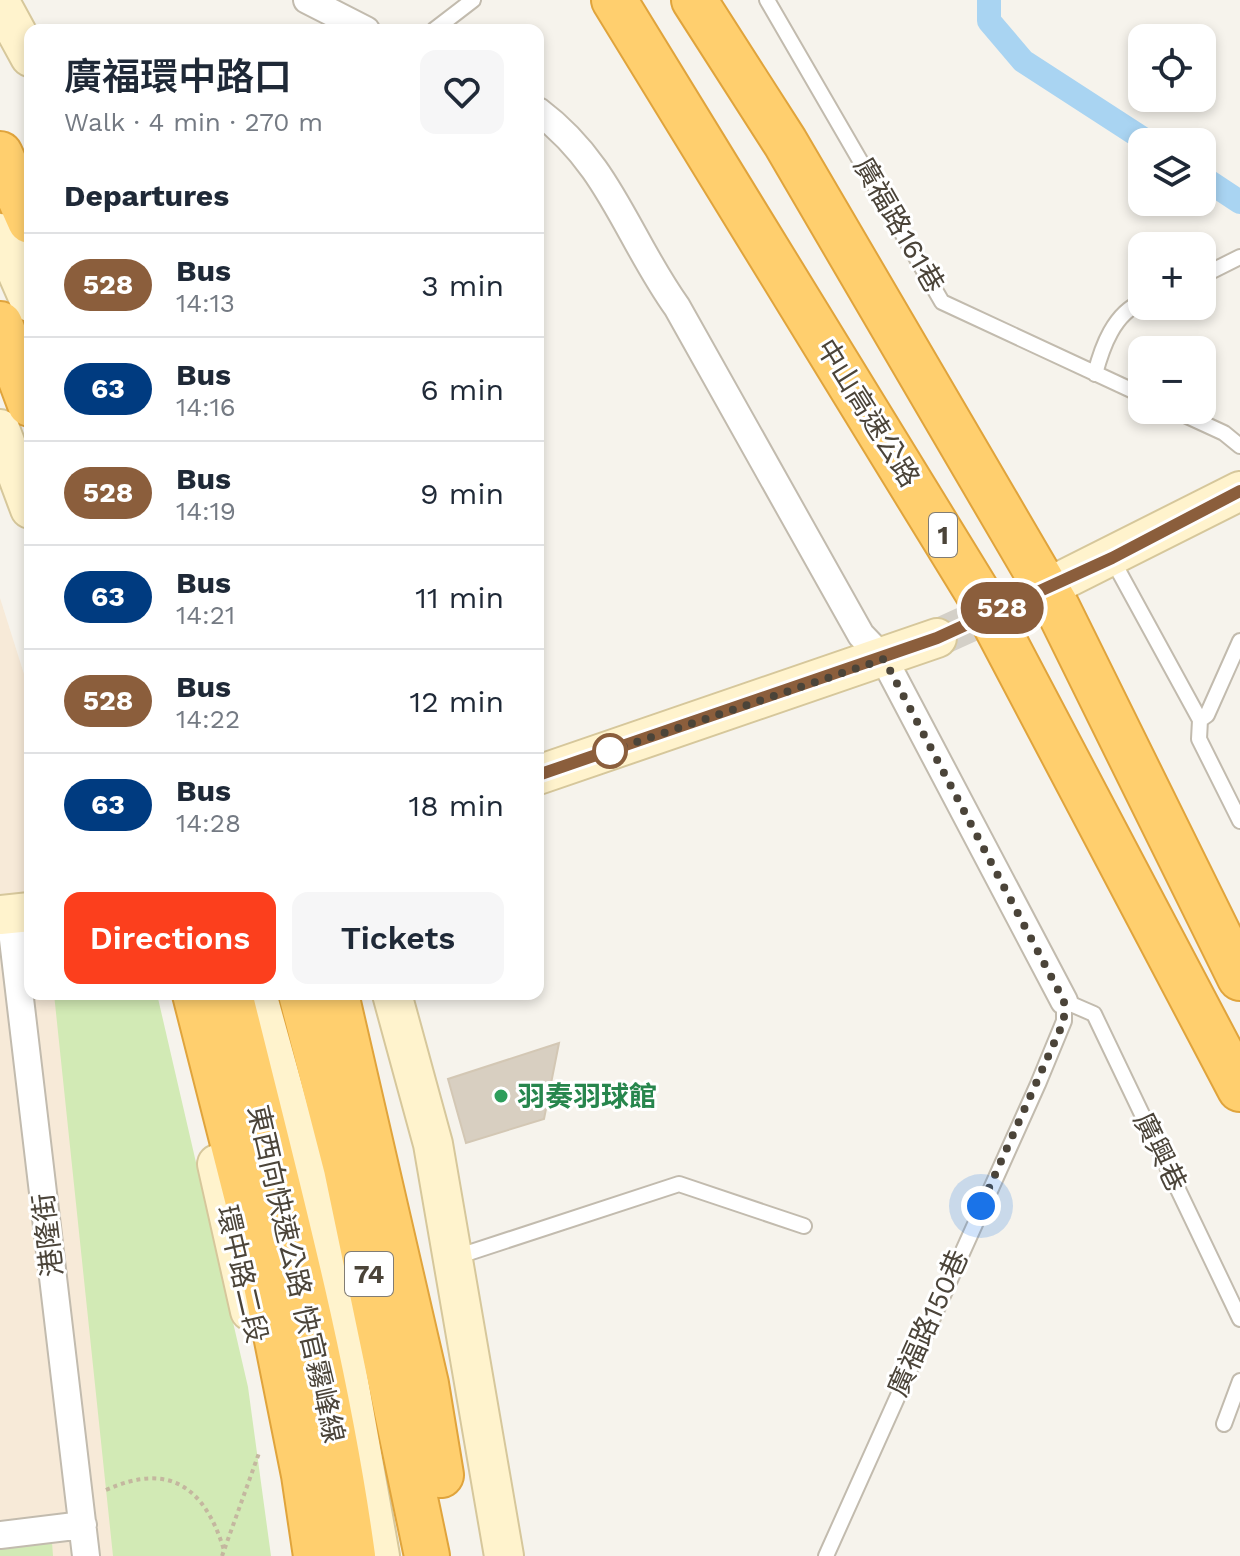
<!DOCTYPE html>
<html lang="en">
<head>
<meta charset="utf-8">
<style>
	body { margin:0; font-family:"Work Sans","Noto Sans TC",sans-serif; background:#f6f6f7; color:#1f2937; height:100vh; display:flex; flex-direction:column; font-size:30px; white-space:nowrap }
	* { box-sizing:border-box; margin:0 }
	p { font-size:26px; color:#747a83 }
	.icon { flex:none; width:44px; height:44px; fill:none; stroke:currentColor; stroke-width:2; stroke-linecap:round; stroke-linejoin:round }
	.map { position:relative; flex:1; overflow:hidden }
	.details { position:absolute; left:24px; top:24px; width:520px; height:976px; display:flex; flex-direction:column; background:#fff; border-radius:16px; box-shadow:0 4px 12px #0003 }
	.details>* { flex:none }
	.badge { padding:0 16px; border-radius:26px; font-size:28px; line-height:52px }
	.controls { position:absolute; left:1128px; top:24px; display:grid; gap:16px }
	.controls a { display:grid; place-items:center; width:88px; height:88px; border-radius:16px; background:#fff; box-shadow:0 4px 12px #0003; font-size:40px }
	.you { position:absolute; width:40px; height:40px; margin:-20px; border:6px solid #fff; border-radius:50%; background:#1a73e8; box-shadow:0 0 0 12px #1a73e833 }
	.map>.badge { position:absolute; translate:-50% -50%; box-shadow:0 0 0 4px #fff }
	h2 { padding:0 40px; font-size:30px; line-height:72px }
	.round { display:grid; place-items:center; flex:none; width:84px; height:84px; border-radius:16px; background:#f6f6f7 }
	.summary { display:flex; align-items:center; justify-content:space-between; height:136px; padding:0 40px }
	h1 { font-size:38px; font-weight:600; line-height:60px }
	.action { display:flex; gap:16px; margin-top:auto; padding:16px 40px }
	.action a { flex:1; height:92px; border-radius:16px; background:#fc3f1d; color:#fff; font-size:32px; font-weight:600; line-height:92px; text-align:center }
	.action a+a { background:#f6f6f7; color:#1f2937 }
	ul { padding:0; list-style:none }
	li { display:flex; align-items:center; gap:24px; height:104px; padding:0 40px; border-top:2px solid #e0e1e3 }
	li div { flex:1 }
	li b { display:block; font-size:30px }
	li em { font-style:normal }
	li .badge { min-width:88px; font-weight:700; text-align:center }
	.map>svg:first-child { display:block }
	.commercial { fill:#f7ead8 }
	.green { fill:#d2eab5 }
	.lines { fill:none; stroke-linecap:round; stroke-linejoin:round }
	.canal { stroke:#a9d4f2; stroke-width:24 }
	.building { fill:#d8cfc1; stroke:#d3c7b4; stroke-width:2 }
	.secondary-tunnel { stroke:#d4d0c8; stroke-width:38; stroke-dasharray:38 19; stroke-linecap:butt }
	.lane-casing { stroke:#c2bbae; stroke-width:18 }
	.street-casing { stroke:#c2bbae; stroke-width:30 }
	.secondary-casing { stroke:#d6c79b; stroke-width:42 }
	.highway-casing { stroke:#e0a43c; stroke-width:48 }
	.path { stroke:#c4b79f; stroke-width:4; stroke-dasharray:4 4; stroke-linecap:butt }
	.lane { stroke:#fff; stroke-width:14 }
	.street { stroke:#fff; stroke-width:26 }
	.secondary { stroke:#fff3cd; stroke-width:38 }
	.highway { stroke:#ffcf6e; stroke-width:44 }
	.line-casing { stroke:#fff; stroke-width:18 }
	.line { stroke:#8b5e3c; stroke-width:12 }
	.walk { stroke:#4b4439; stroke-width:8; stroke-dasharray:0 14.4 }
	.stop-dot { fill:#fff; stroke:#8b5e3c; stroke-width:4 }
	.leisure-dot { fill:#2e9e5b; stroke:#fff; stroke-width:3 }
	.labels { text-anchor:middle; dominant-baseline:central; stroke-width:6; stroke-linejoin:round; paint-order:stroke }
	.shield { fill:#fff; stroke:#817c74; stroke-width:2 }
	.shield-label { font-size:26px; font-weight:bold; fill:#4b4439 }
	.street-label { font-size:28px; fill:#4b4439; stroke:#fff }
	.leisure-label { font-size:28px; font-weight:bold; fill:#27864d; stroke:#fff; text-anchor:start }
</style>
</head>
<body>
<div class="map">
<svg width="1240" height="1556" viewBox="0 0 1240 1556">
	<rect width="100%" height="100%" fill="#f6f3ec"/>
	<path class="commercial" d="M0,598L30,693V994H120L243,1556H0Z"/>
	<path class="green" d="M54,994H157L248,1387L271,1556H113Z
		M46,1537L52,1542L53,1556H0V1540Z"/>
	<g class="lines">
		<path class="canal" d="M989,0V21L1023,61L1148,142
			M1202,177L1240,202"/>
	</g>
	<path class="building" d="M559,1043L544,1119L466,1143L448,1079Z"/>
	<g class="lines">
		<path class="secondary-tunnel" d="M937,638L1047,588"/>
		<g class="lane-casing">
			<path id="lane" d="M767,0L942,302L1142,395
				M434,30L473,0
				M1202,276L1240,257
				M1095,374C1102,347 1114,313 1142,302
				M1174,410L1224,433L1240,446
				M1112,559L1200,720L1199,739L1240,821
				M1200,720L1207,715L1240,641
				M453,1258L679,1184L804,1226
				M1224,1424L1240,1381
				M826,1556L1038,1084L1064,1021V1001L1094,1014L1240,1319"/>
		</g>
		<g class="street-casing">
			<path id="street" d="M307,0L366,30
				M538,111C610,165 627,237 677,307L861,635L884,659L1064,1001
				M10,914L86,1556
				M0,1535L83,1525"/>
		</g>
		<g class="secondary-casing">
			<path id="secondary" d="M0,2L30,57
				M0,233L30,302
				M0,429L30,509
				M1047,588L1240,491
				M538,775L937,638
				M0,915L30,912
				M257,994L321,1224L380,1556
				M392,994L433,1144L504,1556
				M217,1164L250,1311"/>
		</g>
		<g class="highway-casing">
			<path id="highway" d="M614,0L984,603L1240,1089
				M694,0L785,142L1057,607L1240,978
				M0,154L30,221
				M0,324L30,404
				M195,994L255,1230L304,1475L316,1556
				M230,994C276,1180 327,1366 353,1556
				M301,994L346,1168L427,1556
				M336,994L426,1384L441,1475"/>
		</g>
		<path class="path" d="M106,1490C170,1461 205,1488 224,1550
			M222,1556L259,1453"/>
		<use href="#lane" class="lane"/>
		<use href="#street" class="street"/>
		<use href="#secondary" class="secondary"/>
		<use href="#highway" class="highway"/>
	</g>
	<g class="lines">
		<g class="line-casing">
			<path id="line" d="M538,775L937,638L1112,558L1240,491"/>
		</g>
		<use href="#line" class="line"/>
		<path class="walk" d="M610,751L884,659L1064,1001V1021L981,1206"/>
	</g>
	<circle class="stop-dot" cx="610" cy="751" r="16"/>
	<circle class="leisure-dot" cx="501" cy="1096" r="8"/>
	<g class="labels">
		<g class="shield">
			<rect x="929" y="513" width="28" height="44" rx="6"/>
			<rect x="345" y="1252" width="48" height="44" rx="6"/>
		</g>
		<g class="shield-label">
			<text x="943" y="535">1</text>
			<text x="369" y="1274">74</text>
		</g>
		<g class="street-label">
			<text transform="translate(899 225) rotate(60)">廣福路161巷</text>
			<text transform="translate(868 413) rotate(58)">中山高速公路</text>
			<text transform="translate(1160 1152) rotate(64)">廣興巷</text>
			<text transform="translate(48 1235) rotate(-97)">港隆街</text>
			<text transform="translate(242 1274) rotate(77)">環中路二段</text>
			<text transform="translate(296 1274) rotate(77)">東西向快速公路 快官霧峰線</text>
			<text transform="translate(928 1323) rotate(-66)">廣福路150巷</text>
		</g>
		<g class="leisure-label">
			<text x="517" y="1096">羽奏羽球館</text>
		</g>
	</g>
</svg>
<div class="controls">
<a><svg class="icon" aria-label="locate" viewBox="0 0 24 24"><circle cx="12" cy="12" r="6"/><path d="M12 2v4M12 18v4M2 12h4M18 12h4"/></svg></a>
<a><svg class="icon" aria-label="layers" viewBox="0 0 24 24"><path d="M12 4l9 5-9 5-9-5zM3 14l9 5 9-5"/></svg></a>
<a>+</a>
<a>−</a>
</div>
<div class="you" style="left:981px;top:1206px"></div>
<b class="badge" style="left:1002px;top:608px;background:#8b5e3c;color:#fff">528</b>
<section class="details">
<div class="summary"><div><h1>廣福環中路口</h1><p>Walk · 4 min · 270 m</p></div><a class="round"><svg class="icon" aria-label="heart" viewBox="0 0 24 24"><path d="M12 20l-8-8c-3-5 5-10 8-4 3-6 11-1 8 4z"/></svg></a></div>
<h2>Departures</h2>
<ul>
<li><span class="badge" style="background:#8b5e3c;color:#fff">528</span><div><b>Bus</b><p>14:13</p></div><em>3 min</em></li>
<li><span class="badge" style="background:#003b80;color:#fff">63</span><div><b>Bus</b><p>14:16</p></div><em>6 min</em></li>
<li><span class="badge" style="background:#8b5e3c;color:#fff">528</span><div><b>Bus</b><p>14:19</p></div><em>9 min</em></li>
<li><span class="badge" style="background:#003b80;color:#fff">63</span><div><b>Bus</b><p>14:21</p></div><em>11 min</em></li>
<li><span class="badge" style="background:#8b5e3c;color:#fff">528</span><div><b>Bus</b><p>14:22</p></div><em>12 min</em></li>
<li><span class="badge" style="background:#003b80;color:#fff">63</span><div><b>Bus</b><p>14:28</p></div><em>18 min</em></li>
</ul>
<div class="action"><a>Directions</a><a>Tickets</a></div>
</section>
</div>
</body>
</html>
